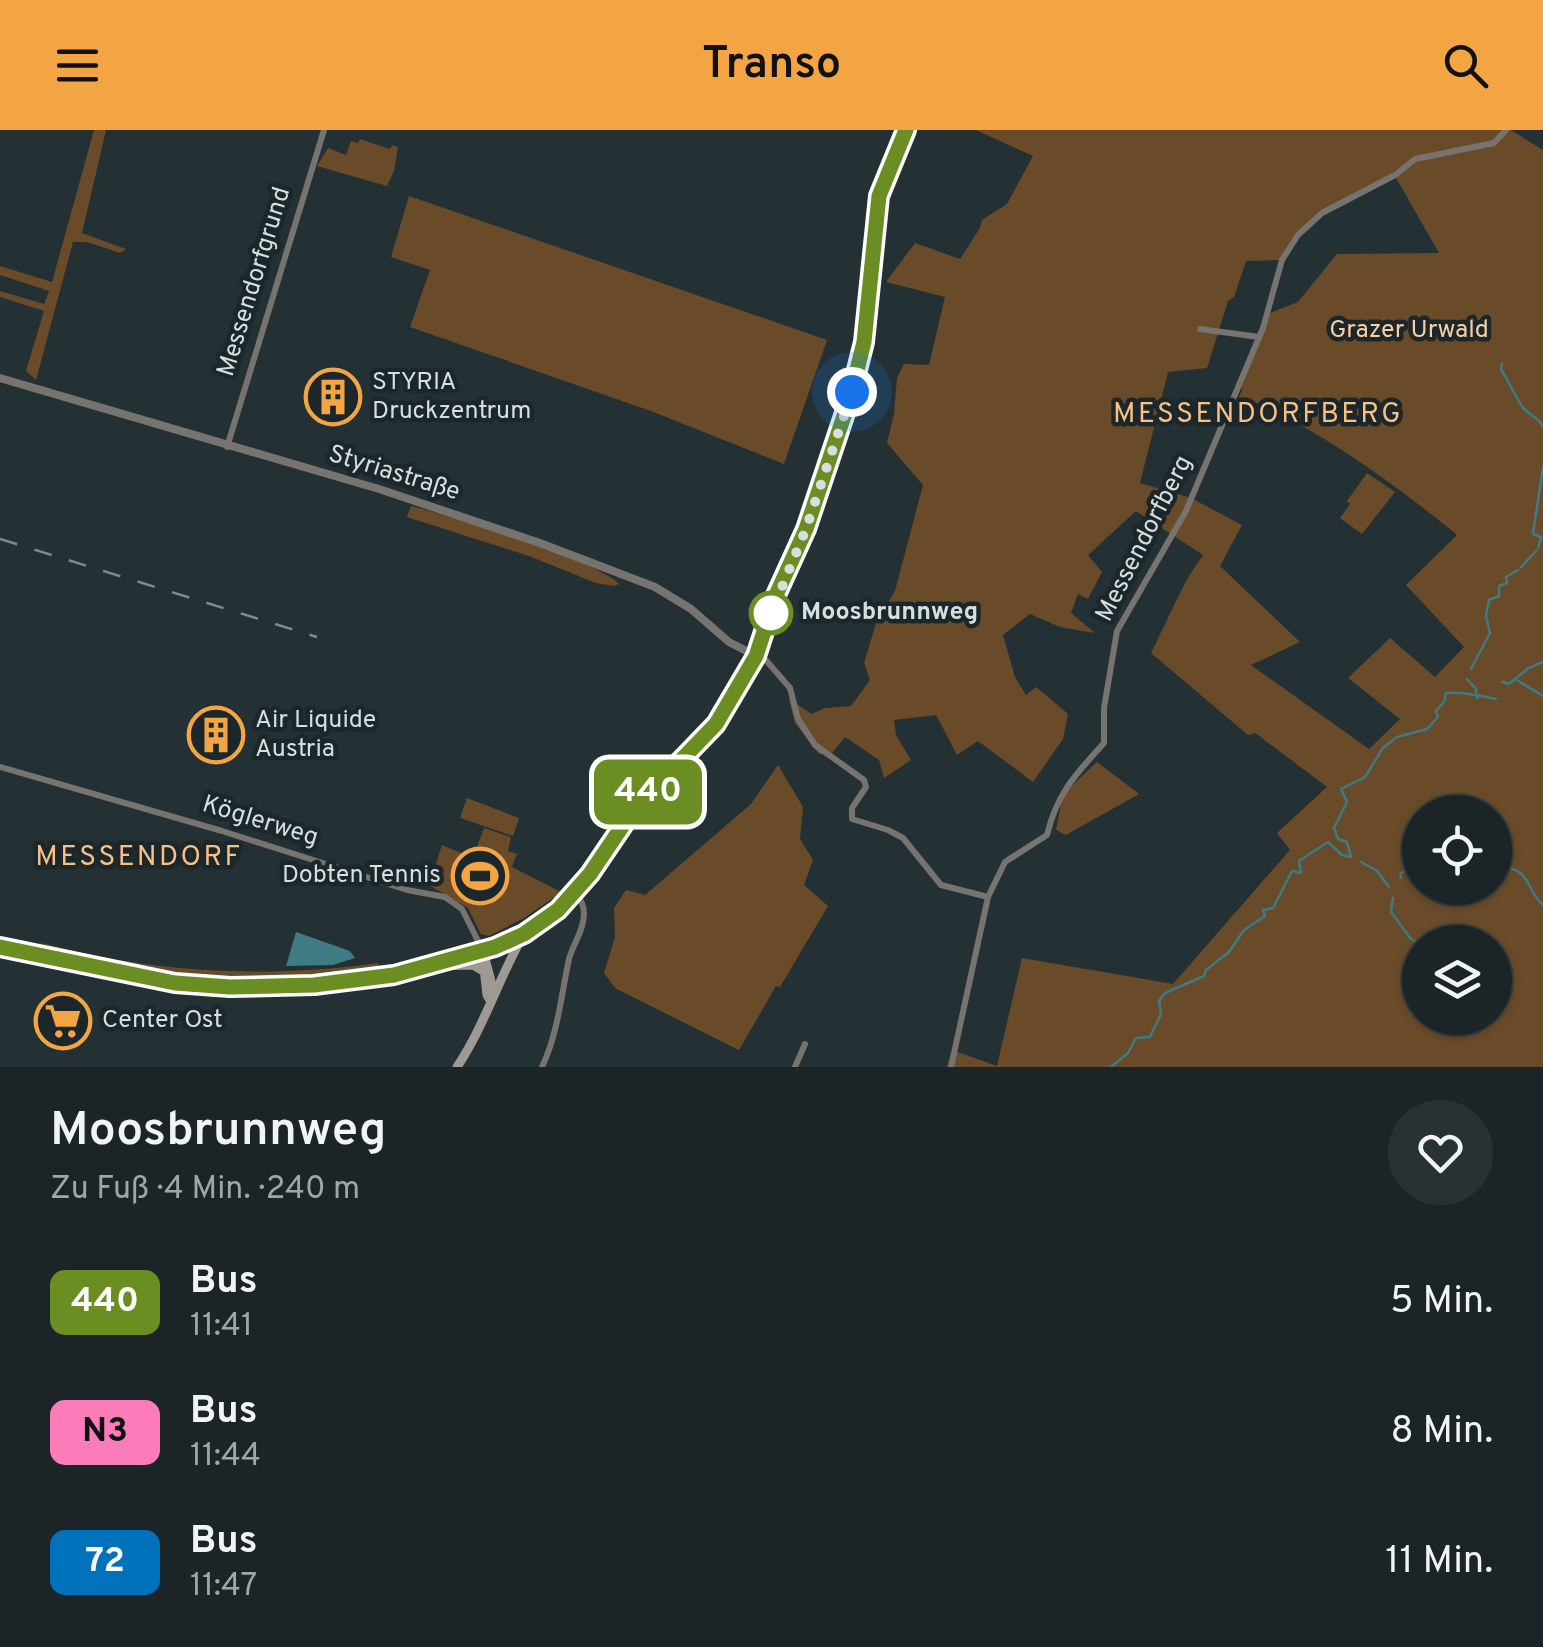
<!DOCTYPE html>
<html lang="de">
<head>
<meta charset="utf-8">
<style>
	body { margin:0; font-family:Overpass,sans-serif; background:#283133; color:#f1f3f6; height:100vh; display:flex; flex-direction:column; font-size:38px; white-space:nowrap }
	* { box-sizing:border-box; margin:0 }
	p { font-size:32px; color:#a0a5a7 }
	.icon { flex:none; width:55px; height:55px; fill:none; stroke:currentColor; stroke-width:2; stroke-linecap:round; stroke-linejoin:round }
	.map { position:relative; height:937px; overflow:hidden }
	.panel { display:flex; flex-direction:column; background:#1b2527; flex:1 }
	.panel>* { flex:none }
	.badge { padding:0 20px; border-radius:15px; font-size:35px; line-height:65px }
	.controls { position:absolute; left:1402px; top:665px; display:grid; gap:20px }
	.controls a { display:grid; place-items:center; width:110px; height:110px; border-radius:50%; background:#1b2527; box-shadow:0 2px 8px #0004,0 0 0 2px #394244; font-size:50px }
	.you { position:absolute; width:50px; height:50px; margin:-25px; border:8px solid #fff; border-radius:50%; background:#1a73e8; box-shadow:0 0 0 15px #1a73e833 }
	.map>.badge { position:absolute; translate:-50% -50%; box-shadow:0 0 0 5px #fff }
	.round { display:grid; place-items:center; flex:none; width:105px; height:105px; border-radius:52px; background:#283133 }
	.overview { display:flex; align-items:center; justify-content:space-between; height:170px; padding:0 50px }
	h1 { font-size:48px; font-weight:600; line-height:75px }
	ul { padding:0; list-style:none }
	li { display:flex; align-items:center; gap:30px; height:130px; padding:0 50px }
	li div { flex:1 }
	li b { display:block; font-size:38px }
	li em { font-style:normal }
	li .badge { min-width:110px; font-weight:700; text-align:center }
	header { display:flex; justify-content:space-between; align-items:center; height:130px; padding:0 50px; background:#f3a443; color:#111; font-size:45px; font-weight:600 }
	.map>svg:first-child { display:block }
	.green { fill:#6a4b29; fill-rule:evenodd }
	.water { fill:#3d7b85 }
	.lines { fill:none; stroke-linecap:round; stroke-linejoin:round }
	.stream { stroke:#3d7b85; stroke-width:2.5 }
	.minor { stroke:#77736f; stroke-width:6 }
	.tertiary { stroke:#77736f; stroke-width:8 }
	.secondary { stroke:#9f9993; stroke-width:9 }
	.primary { stroke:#bfb7ae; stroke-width:9 }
	.rail { stroke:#808a8c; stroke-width:2.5; stroke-dasharray:18 18; stroke-linecap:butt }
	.line-casing { stroke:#fff; stroke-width:22 }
	.line { stroke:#6b8e23; stroke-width:15 }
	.walk { stroke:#d6dedf; stroke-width:10; stroke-dasharray:0 18 }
	.stop-dot { fill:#fff; stroke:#6b8e23; stroke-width:5 }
	.labels { text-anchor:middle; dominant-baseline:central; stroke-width:9; stroke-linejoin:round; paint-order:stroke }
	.street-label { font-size:25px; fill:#d6dedf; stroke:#1b272a }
	.park-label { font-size:25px; fill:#f9cea0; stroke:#1b272a }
	.poi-label { font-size:25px; fill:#d6dedf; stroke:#1b272a; text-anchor:start }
	.stop-label { font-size:25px; font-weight:bold; fill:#d6dedf; stroke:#1b272a; text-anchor:start }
	.neighbourhood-label { font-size:28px; letter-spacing:2.5px; fill:#f8c084; stroke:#1b272a }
</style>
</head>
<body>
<header><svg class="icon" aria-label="menu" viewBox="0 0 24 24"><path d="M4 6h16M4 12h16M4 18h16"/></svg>Transo<svg class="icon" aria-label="search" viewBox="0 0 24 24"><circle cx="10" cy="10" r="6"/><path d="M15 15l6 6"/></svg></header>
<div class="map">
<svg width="1543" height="937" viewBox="0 0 1543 937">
	<rect width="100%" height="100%" fill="#243134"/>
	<path class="green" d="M94,0H106L82,103L126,119L120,123L87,112H73L36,250L26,241L44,181L0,167V161L44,174L49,161L0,145V136L52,152Z
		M976,0H1511L1543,20V937H947L952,920L997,936L1022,828L1173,854L1290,720L1277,703L1327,657L1255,603L1248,605L1151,523C1168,490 1181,455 1203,425L1136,381L1088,425L1102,442L1088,469L1078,464L1071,483L1095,503L1060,497L1030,484L1003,505L1015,547L1026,565L1036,557L1068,584L1063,609L1033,652L978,611L957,625L936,585L894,590L896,605L911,630L884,648L879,630L845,607L831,624H819L795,593L789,569L812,584L825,578L851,576L870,550L864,533L877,490L895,461L923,355L887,313L894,284L897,248L904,234L929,235L945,167L886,152L915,113L960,129L980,98L982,90L1007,74L1033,26ZM1395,46L1439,123L1337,124L1298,172L1270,183L1240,250L1242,261L1238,268C1268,274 1290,289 1316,304C1366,334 1412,368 1457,405L1406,455L1464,517L1435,547L1390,508L1348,548L1400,589L1369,619L1251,535L1300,512L1220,436L1242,395L1191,368L1140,353L1168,242L1207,238L1228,171L1234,167L1246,131L1282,130C1314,82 1345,71 1395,46ZM1420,682H1495V758H1420ZM1420,812H1495V888H1420Z
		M360,9L390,19L392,15L398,17L394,41L387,56L317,36L328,18L346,25L351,11L358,13Z
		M409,66L827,210L784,334L651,281L410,197L430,140L391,127Z
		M1367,343L1395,362L1362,404L1340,388L1350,374L1347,371Z
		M411,376C447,384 599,431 619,454L614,456L596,453L529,426L407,387Z
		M1097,632L1139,664L1066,705L1056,700L1063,664Z
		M778,635L803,677L800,709L813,730L804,755L828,776L780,857L776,856L739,920L615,858L604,843L615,807L614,778L626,760L645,765L751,674Z
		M467,668L519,688L513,706L460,688Z
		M484,698L511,707L508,721L517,724L512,737L559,761L565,760L524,788L489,806L481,804L468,778L429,755L442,715L473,728Z
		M38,812C150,843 264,849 378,833L380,838C274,852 138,855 38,812Z"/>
	<path class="water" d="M296,802L350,821L355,828L333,835L286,836Z"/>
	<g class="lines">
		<path class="stream" d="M1502,234L1501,239C1509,252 1515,267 1524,279C1531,286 1538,287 1543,297
			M1538,418L1541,407L1533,404L1543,337
			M1521,437L1536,421
			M1471,539L1490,503L1486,486L1489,470L1499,466V456L1507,453L1506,447L1518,440
			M1467,549L1476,559L1477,568
			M1515,549L1543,566
			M1502,552L1509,554L1527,539L1543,532
			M1361,732L1377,741L1389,757
			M1495,736C1534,738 1523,757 1543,775
			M1401,748L1400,744L1420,732
			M1393,768L1391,782L1411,809L1420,814
			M1495,853L1508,863
			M1111,937L1128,923L1136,908L1150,907L1161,884L1159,871L1165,863L1204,846L1206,840L1229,822L1244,800L1265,786L1263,780L1273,778L1292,741L1301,743L1299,731L1328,712L1342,725L1351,727L1347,712L1338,709L1334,698L1347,672L1341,659L1365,647L1383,618L1397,607L1427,599L1438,587L1436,581L1444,572L1446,563C1461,561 1481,566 1496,569"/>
		<path class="minor" d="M1200,199L1259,207
			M227,317L324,0
			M756,526L764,528L790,558L798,589L815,615L864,650L866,657L852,678V689L888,700L903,708L941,755L988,767
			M0,637L222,701L407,760L445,767L462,779L482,819
			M542,937C558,903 561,866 569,829C573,814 584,800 584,784C584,775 581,769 575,763
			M795,937L805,914
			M951,937L988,767L1005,732L1047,705C1057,663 1075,645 1104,613V578L1117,501L1186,381L1263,198L1282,130L1298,105L1322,83L1395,45L1415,29L1494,13L1506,0"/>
		<path class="tertiary" d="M0,248L379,359L540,413L655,457L691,479L729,512L756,526"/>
		<path class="secondary" d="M482,819L487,865L491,872
			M483,821L493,859
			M432,836L473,835L483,841
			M457,937C485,895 499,847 524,804"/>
		<path class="primary" d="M0,817L175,853L230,857L315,855L395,845L495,817L524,804L558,780L590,744L652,658L712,598L756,526L777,465L806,399L850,268L863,211L879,67L906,0"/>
		<path class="rail" d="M0,409L317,507"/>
	</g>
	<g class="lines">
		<g class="line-casing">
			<path id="line" d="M0,817L175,853L230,857L314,855L394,845L495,817L524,804L558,780L590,744L634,679L716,594L756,526L776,465L806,399L850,268L864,212L879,66L906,0"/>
		</g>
		<use href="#line" class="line"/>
		<path class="walk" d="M771,483L770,486L806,399L852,262"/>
	</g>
	<defs>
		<g id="building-ring" transform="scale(2.875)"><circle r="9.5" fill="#1b272a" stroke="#f3a443" stroke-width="1.5"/><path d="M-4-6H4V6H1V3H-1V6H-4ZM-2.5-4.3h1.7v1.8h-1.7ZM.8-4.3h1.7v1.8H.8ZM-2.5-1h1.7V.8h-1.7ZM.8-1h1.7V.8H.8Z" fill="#f3a443"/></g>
		<g id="stadium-ring" transform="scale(2.875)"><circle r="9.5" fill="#1b272a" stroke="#f3a443" stroke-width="1.5"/><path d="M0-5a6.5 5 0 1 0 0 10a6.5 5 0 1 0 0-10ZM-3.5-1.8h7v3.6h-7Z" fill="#f3a443"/></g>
		<g id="supermarket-ring" transform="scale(2.875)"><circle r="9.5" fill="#1b272a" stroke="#f3a443" stroke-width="1.5"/><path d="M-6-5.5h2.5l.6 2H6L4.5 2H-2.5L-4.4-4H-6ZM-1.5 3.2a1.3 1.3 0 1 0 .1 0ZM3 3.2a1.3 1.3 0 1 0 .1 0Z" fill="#f3a443"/></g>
	</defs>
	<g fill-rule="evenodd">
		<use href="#building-ring" x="333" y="267"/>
		<use href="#building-ring" x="216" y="605"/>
		<use href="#stadium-ring" x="480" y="746"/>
		<use href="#supermarket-ring" x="63" y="891"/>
	</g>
	<circle class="stop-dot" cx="771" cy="483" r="20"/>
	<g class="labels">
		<g class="street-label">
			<text transform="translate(255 152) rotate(-73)">Messendorfgrund</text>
			<text transform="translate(394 344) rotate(17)">Styriastraße</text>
			<text transform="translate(1145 409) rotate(-63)">Messendorfberg</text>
			<text transform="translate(260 692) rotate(17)">Köglerweg</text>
		</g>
		<g class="park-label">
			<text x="1409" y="201">Grazer Urwald</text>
		</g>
		<g class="poi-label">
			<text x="372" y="253">STYRIA<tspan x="372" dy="29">Druckzentrum</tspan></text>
			<text x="255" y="591">Air Liquide<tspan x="255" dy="29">Austria</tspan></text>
			<text x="441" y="746" text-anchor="end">Dobten Tennis</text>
			<text x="102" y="891">Center Ost</text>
		</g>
		<g class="stop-label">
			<text x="801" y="483">Moosbrunnweg</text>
		</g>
		<g class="neighbourhood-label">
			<text x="1258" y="285">MESSENDORFBERG</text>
			<text x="139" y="728">MESSENDORF</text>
		</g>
	</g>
</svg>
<div class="controls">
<a><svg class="icon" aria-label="locate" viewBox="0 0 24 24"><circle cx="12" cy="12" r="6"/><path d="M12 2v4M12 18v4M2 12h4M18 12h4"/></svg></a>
<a><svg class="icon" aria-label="layers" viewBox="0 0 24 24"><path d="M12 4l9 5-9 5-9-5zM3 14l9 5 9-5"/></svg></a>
</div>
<div class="you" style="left:852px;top:262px"></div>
<b class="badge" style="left:648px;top:662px;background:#6b8e23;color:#fff">440</b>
</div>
<section class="panel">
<div class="overview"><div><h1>Moosbrunnweg</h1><p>Zu Fuß · 4 Min. · 240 m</p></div><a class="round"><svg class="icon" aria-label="heart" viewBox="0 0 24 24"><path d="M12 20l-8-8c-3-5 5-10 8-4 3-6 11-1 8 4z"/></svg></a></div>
<ul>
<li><span class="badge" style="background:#6b8e23;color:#fff">440</span><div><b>Bus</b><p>11:41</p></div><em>5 Min.</em></li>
<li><span class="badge" style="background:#fc7cba;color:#111">N3</span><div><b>Bus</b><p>11:44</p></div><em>8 Min.</em></li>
<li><span class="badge" style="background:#0072bc;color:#fff">72</span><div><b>Bus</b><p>11:47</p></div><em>11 Min.</em></li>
</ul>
</section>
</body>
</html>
